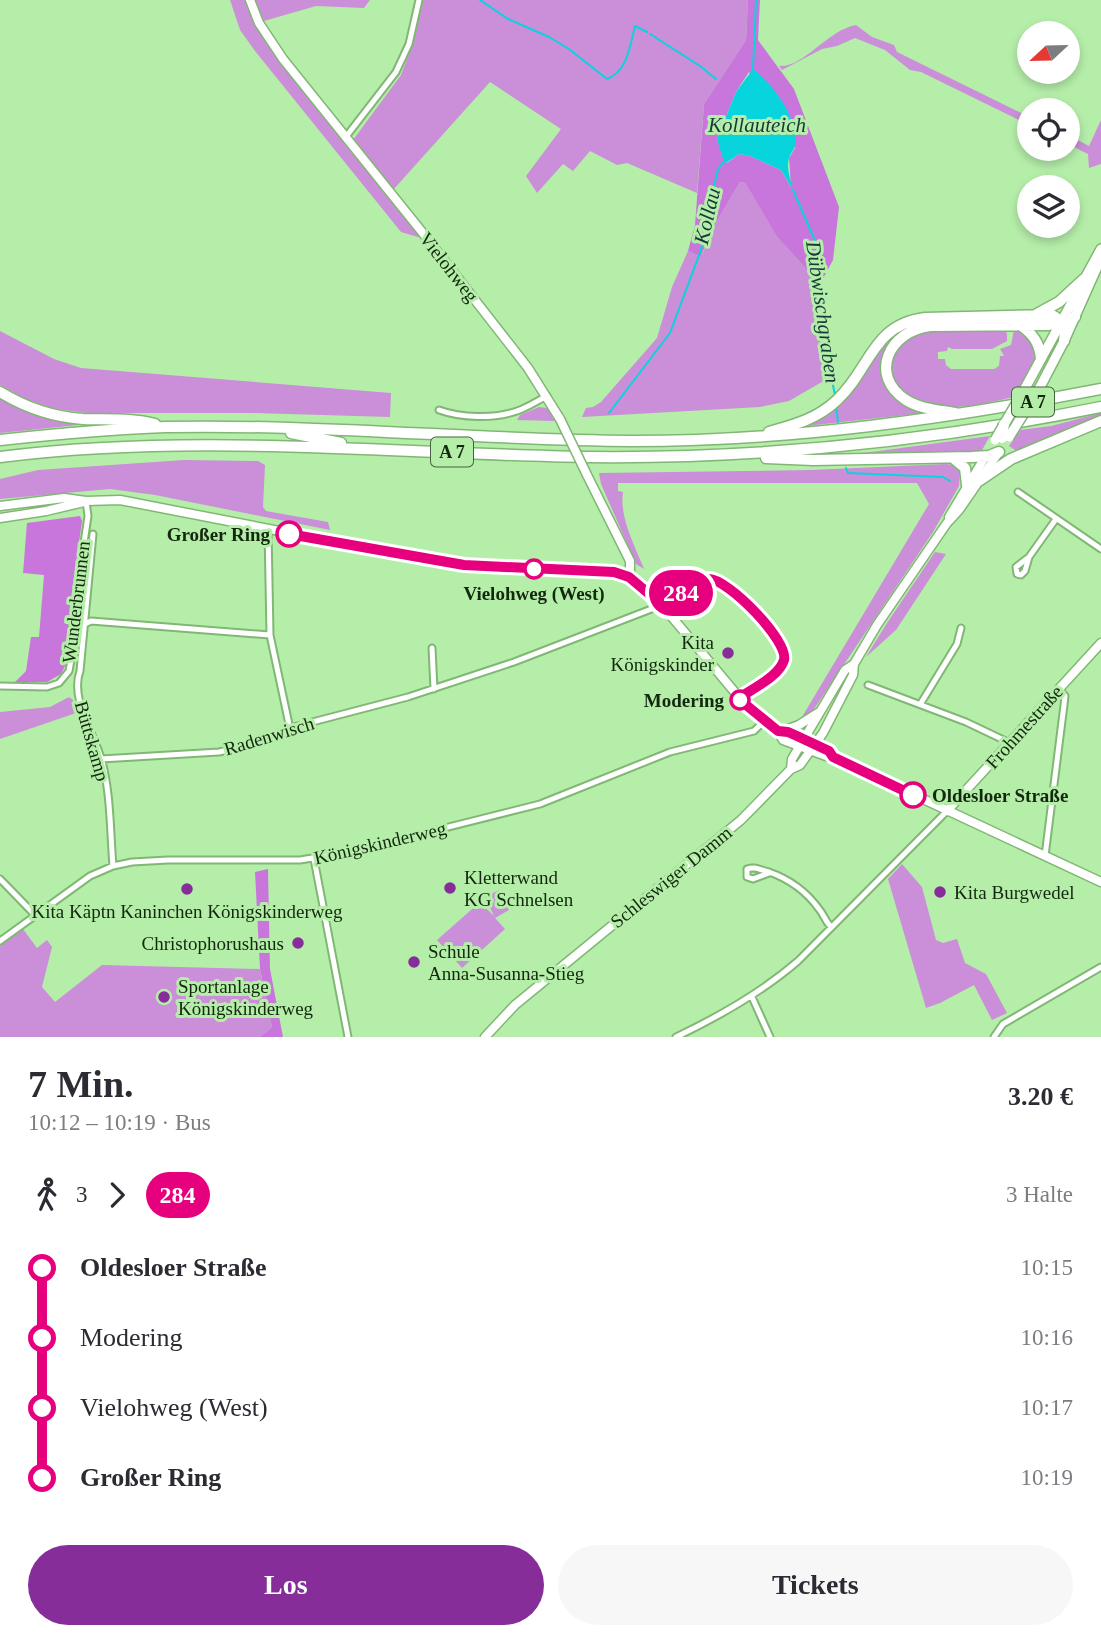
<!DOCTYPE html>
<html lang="de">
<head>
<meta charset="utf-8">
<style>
	body { margin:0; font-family:"Times New Roman",serif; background:#f7f7f7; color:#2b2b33; height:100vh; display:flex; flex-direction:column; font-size:26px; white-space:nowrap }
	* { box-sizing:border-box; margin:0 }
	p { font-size:23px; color:#7c7c81 }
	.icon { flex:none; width:38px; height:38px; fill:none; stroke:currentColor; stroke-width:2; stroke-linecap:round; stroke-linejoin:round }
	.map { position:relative; height:1037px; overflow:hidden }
	.panel { display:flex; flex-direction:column; background:#fff; flex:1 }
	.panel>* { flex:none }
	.badge { padding:0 14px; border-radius:23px; font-size:24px; line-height:46px }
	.needle { width:46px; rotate:248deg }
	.controls { position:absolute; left:1017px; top:21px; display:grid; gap:14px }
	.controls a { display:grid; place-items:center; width:63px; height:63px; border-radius:50%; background:#fff; box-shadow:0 4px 10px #0003; font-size:35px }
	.map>.badge { position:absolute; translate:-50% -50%; box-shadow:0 0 0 4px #fff }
	.legs { display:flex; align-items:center; gap:10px; height:77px; padding:0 28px; font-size:23px }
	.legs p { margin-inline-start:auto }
	.headline { display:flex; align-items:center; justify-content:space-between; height:119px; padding:0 28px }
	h1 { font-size:38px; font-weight:700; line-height:52px }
	.button { display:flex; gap:14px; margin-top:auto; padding:14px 28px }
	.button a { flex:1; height:80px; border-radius:42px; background:#862d99; color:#fff; font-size:28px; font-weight:700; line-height:80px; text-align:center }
	.button a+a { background:#f7f7f7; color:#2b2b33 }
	ul { padding:0 28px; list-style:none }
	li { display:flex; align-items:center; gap:24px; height:70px; font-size:26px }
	li i { display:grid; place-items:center; width:10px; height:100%; margin:0 9px; background:currentColor }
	li i::after { content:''; width:18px; height:18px; margin:-9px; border:5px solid; border-radius:50%; background:#fff }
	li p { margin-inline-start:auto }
	li:first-child i { background:linear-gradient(#0000 50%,currentColor 0) }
	li:last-child i { background:linear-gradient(currentColor 50%,#0000 0) }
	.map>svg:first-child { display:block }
	.green { fill:#ca8fd8 }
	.forest { fill:#c976dc; fill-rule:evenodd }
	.water { fill:#08d4dd }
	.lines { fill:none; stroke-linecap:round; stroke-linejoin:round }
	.stream { stroke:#08d4dd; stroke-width:2 }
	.street-casing { stroke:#81b775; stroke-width:9 }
	.secondary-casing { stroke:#81b775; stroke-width:11 }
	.primary-casing { stroke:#81b775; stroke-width:12 }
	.highway-casing { stroke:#81b775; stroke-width:13 }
	.street { stroke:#fff; stroke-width:5 }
	.secondary { stroke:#fff; stroke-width:8 }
	.primary { stroke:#fff; stroke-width:9 }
	.highway { stroke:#fff; stroke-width:10 }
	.secondary-bridge-casing { stroke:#81b775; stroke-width:11; stroke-linecap:butt }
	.primary-bridge-casing { stroke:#81b775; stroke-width:12; stroke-linecap:butt }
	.highway-bridge-casing { stroke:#81b775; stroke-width:13; stroke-linecap:butt }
	.secondary-bridge { stroke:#fff; stroke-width:8 }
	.primary-bridge { stroke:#fff; stroke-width:9 }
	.highway-bridge { stroke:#fff; stroke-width:10 }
	.line-1-casing { stroke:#fff; stroke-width:16 }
	.line-1 { stroke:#e6007e; stroke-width:10 }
	.stop-1-dot { fill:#fff; stroke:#e6007e; stroke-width:3.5 }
	.poi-dot { fill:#862d99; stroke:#b5eea9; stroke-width:2.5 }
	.labels { text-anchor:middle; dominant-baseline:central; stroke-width:6; stroke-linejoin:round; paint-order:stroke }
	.shield { fill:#b5eea9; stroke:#44633c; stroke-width:2 }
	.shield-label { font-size:18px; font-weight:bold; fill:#13280e }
	.street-label { font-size:19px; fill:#13280e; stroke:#b5eea9 }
	.stop-label { font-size:19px; font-weight:bold; fill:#13280e; stroke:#b5eea9; text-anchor:end }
	.poi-label { font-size:19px; fill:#13280e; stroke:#b5eea9; text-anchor:start }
	.water-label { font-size:21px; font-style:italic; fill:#16383a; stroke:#b5eea9 }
</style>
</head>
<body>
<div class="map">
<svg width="1101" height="1037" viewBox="0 0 1101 1037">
	<rect width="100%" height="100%" fill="#b5eea9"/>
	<path class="green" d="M230,0H246L255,24L279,62L421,238L401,232L255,51L240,30Z
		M254,0H370L364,8L316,6L264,21Z
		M422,0H748L746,40L704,104L697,193L627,163L617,165L590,151L573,171L563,164L537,193L526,176L561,129L490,82L393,190L353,140L401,75L414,40L420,4Z
		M856,25L872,37L894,45L897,52L1029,117V125L921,72L910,70L885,50L855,38L837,46L822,49L782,70L779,66C804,68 827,30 856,25Z
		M1101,120V164L1089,168L1088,154L1068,144V135L1089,146Z
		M740,182L745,183L777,237L820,284L821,331L834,375L789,401L760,407L582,417L586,408L593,407L601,402L657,338L672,287L688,251L702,255L714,226Z
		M1004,328L1007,334V341L992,349H952L948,347L947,351L938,352V359H945L946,365L951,369H994L999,366L1000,356H1004L1000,349L1011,345L1014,330L1017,328C1049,351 1031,371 1013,397C979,405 928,419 901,389C895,382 891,373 892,364C893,351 901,340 913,335C936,324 977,329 1004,328Z
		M0,331L54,359L81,368L391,393L390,417L251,413H87L56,409L31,402L0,385Z
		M890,339C877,360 878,388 901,402C910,408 922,410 933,412L797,427L820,417L874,352Z
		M0,397L88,423V424L0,433Z
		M539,407L547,408L555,421L517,420L520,415Z
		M1101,413V418L1023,449L1015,450L1009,446L1020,430L1051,426Z
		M990,436L981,452L864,453Z
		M184,460L258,461L265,465L263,507L266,511L328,522L330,530L155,495L110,489L0,499V479L38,470Z
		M946,464L954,465L960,472L959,486L933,532L812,712L802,717L929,504L917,483H618V491L623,492C619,517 635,546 644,569L636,564L601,484L599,473L811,470Z
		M935,552L946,554L896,630L866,657L887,623Z
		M69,697L73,700L76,713L0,739V712L50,707Z
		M902,864L922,887L936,940L943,943L957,939L965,963L986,974L1007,1013L992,1020L974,985L940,1003L926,1008L888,879Z
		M499,890L509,910L495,918L505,929L462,968L437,940L480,902L494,916L485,897Z
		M23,929L37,948L47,940L52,947L42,987L55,1002L102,965L260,969L272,1027L260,1037H0V946Z"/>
	<path class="forest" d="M748,0H760L758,40L794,89L839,207L833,260L820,284L777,237L745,183L740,182L714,226L701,256L688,251L695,225L704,104L746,40ZM749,72L795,148L789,158L791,187L781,170L750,156L739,154L727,163L717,139L736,92Z
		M80,516L82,521L69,613L66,664L61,674L47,682H15L26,671L31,637H39L44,575L23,573L27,523Z
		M268,869L270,969L283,1037H260L272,1027L260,969L255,872Z"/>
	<path class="water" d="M753,69C773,85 797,115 795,143C795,150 791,152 789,158C786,168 791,181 793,190L781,170L750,156L739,154L726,163L724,162L717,139L736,92Z"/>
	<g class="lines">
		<path class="stream" d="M480,0L508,19L549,37L569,49L607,79C628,71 630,45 635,26L647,32
			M650,34L700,66L716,79
			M753,69L756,0
			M793,190L816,243L822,331L835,395
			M836,406L838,422
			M609,413L670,333L701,250L708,211L718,169L724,161
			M846,468L848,473L943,477L950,481"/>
		<g class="street-casing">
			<path id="street" d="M345,138L396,72L409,44L419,0
				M439,410C461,418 494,419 517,411C527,408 537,401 547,396
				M1018,492L1101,549
				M268,529L270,635L290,729
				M93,534L80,671C70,698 93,732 101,758C111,792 110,831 113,866
				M1029,557L1025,571L1021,575L1017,574L1016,567L1029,557L1056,519
				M85,624L91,621L270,635
				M432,648L434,689
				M868,685L966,722L1010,743
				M0,686L47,687L59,683L69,671L71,660L72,623L88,516L86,501
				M921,703L957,644L961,628
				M101,759L219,752L245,746L297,726L408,697L514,662L654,608L708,579C728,581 789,639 784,660C780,677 751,689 738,699
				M1045,856L1064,705L1065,696L1059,689
				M314,859L348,1037
				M769,873L753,879L747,877V869C755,866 760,870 769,872C789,879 806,891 819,909C824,915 825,921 831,927
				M0,879L35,915
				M0,941L90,876L113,866L132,862L168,860H300L349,852L540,804L670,752L754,731L763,722
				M752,997L770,1037
				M676,1037C720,1016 761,993 798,961L947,811
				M994,1037L1003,1024L1101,967"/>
		</g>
		<g class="secondary-casing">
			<path id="secondary" d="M250,0L259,23L283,59L422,232L528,368L560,419
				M587,475L630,561V577
				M0,506L64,498L86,501L120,500L434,561L485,567L602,571L630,577L661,604L748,708L778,731L783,740L826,756L833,757L1101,882
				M949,517L985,457
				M0,518L46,511L84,502
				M778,731C794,732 823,743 833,757
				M783,731L799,725L818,713
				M791,769L792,759L845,670L854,664L877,625L947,523L959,510L999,452
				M947,811L1101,643
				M485,1037L515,1005L741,820L791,769L800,765L823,733L853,675L854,664"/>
		</g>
		<g class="primary-casing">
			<path id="primary" d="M1039,389L1064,341L1101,258
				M1023,392L1101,249"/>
		</g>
		<g class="highway-casing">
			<path id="highway" d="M1037,314L1059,302L1084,279
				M1020,325C1033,334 1039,342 1041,358
				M0,392C26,408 53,417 83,419C107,420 131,418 155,424
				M955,413C939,410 920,409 906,400C868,375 889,331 930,326L1048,325L1065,322L1075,317
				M769,432C794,425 817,419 837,400C871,369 871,325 925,318L1052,315C1062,320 1066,330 1064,341
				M291,433L341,443
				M0,440C55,434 110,429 166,427C322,424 477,440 632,441C791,441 946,419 1101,389
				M0,457C196,432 392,454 588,457C761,459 932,441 1101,407
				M766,458L813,460L972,457L989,456L999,452
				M953,458L965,468L967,485
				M980,480L1011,459L1101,421"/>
		</g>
		<use href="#street" class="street"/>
		<use href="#secondary" class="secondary"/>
		<use href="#primary" class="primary"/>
		<use href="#highway" class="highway"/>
		<g class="secondary-bridge-casing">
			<path id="secondary-bridge" d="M560,419L587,475"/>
		</g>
		<g class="primary-bridge-casing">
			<path id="primary-bridge" d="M1009,437L1039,389
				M995,440L1023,392"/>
		</g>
		<g class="highway-bridge-casing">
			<path id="highway-bridge" d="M1002,438L1004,424"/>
		</g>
		<use href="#secondary-bridge" class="secondary-bridge"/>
		<use href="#primary-bridge" class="primary-bridge"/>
		<use href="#highway-bridge" class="highway-bridge"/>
	</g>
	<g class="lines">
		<g class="line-1-casing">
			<path id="line-1" d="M289,534L464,565L614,572L629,577L661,604C672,598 697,579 709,579C728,579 789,641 784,660C779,677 751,689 738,699L740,700L778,731L788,732L797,736L829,751L833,757L913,795"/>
		</g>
		<use href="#line-1" class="line-1"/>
	</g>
	<g class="stop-1-dot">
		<circle cx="289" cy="534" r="12"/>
		<circle cx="534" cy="569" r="9"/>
		<circle cx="740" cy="700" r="9"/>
		<circle cx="913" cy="795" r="12"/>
	</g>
	<g class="poi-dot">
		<circle cx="728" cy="653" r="7"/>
		<circle cx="450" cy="888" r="7"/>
		<circle cx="187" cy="889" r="7"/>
		<circle cx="940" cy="892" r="7"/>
		<circle cx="298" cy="943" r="7"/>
		<circle cx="414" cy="962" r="7"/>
		<circle cx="164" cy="997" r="7"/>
	</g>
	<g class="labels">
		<g class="shield">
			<rect x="1012" y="387.5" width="42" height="29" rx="5"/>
			<rect x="431" y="437.5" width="42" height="29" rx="5"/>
		</g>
		<g class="shield-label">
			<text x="1033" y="402">A 7</text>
			<text x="452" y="452">A 7</text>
		</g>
		<g class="street-label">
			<text transform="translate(449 267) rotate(52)">Vielohweg</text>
			<text transform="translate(76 602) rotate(-83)">Wunderbrunnen</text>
			<text transform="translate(1024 727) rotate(-48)">Frohmestraße</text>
			<text transform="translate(269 736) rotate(-17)">Radenwisch</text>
			<text transform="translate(92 741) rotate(74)">Büttskamp</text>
			<text transform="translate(380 843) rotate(-13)">Königskinderweg</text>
			<text transform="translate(671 877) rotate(-39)">Schleswiger Damm</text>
		</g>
		<g class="stop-label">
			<text x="270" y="534">Großer Ring</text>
			<text x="534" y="593" text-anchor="middle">Vielohweg (West)</text>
			<text x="724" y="700">Modering</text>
			<text x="932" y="795" text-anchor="start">Oldesloer Straße</text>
		</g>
		<g class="poi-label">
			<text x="714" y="642" text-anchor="end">Kita<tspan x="714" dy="22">Königskinder</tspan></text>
			<text x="464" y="877">Kletterwand<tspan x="464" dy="22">KG Schnelsen</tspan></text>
			<text x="954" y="892">Kita Burgwedel</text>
			<text x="187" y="911" text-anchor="middle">Kita Käptn Kaninchen Königskinderweg</text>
			<text x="284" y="943" text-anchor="end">Christophorushaus</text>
			<text x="428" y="951">Schule<tspan x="428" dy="22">Anna-Susanna-Stieg</tspan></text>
			<text x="178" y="986">Sportanlage<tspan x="178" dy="22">Königskinderweg</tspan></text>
		</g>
		<g class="water-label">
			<text x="757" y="125">Kollauteich</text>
			<text transform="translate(707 216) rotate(-77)">Kollau</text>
			<text transform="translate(823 312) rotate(82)">Dübwischgraben</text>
		</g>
	</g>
</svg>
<div class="controls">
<a><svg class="needle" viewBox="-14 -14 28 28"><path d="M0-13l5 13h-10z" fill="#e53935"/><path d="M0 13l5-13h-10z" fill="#7c7c81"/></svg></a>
<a><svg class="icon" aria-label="locate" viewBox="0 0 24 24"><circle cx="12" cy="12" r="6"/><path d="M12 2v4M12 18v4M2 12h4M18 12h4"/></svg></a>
<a><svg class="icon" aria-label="layers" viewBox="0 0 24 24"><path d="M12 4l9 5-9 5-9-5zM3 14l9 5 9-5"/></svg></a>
</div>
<b class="badge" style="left:681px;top:593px;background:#e6007e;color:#fff">284</b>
</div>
<section class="panel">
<div class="headline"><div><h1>7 Min.</h1><p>10:12 – 10:19 · Bus</p></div><b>3.20 €</b></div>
<div class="legs"><svg class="icon" aria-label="walk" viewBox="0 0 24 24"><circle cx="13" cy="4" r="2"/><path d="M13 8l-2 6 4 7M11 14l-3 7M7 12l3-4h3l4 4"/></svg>3<svg class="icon" aria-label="forward" viewBox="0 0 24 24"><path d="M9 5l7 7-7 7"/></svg><b class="badge" style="background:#e6007e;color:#fff">284</b><p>3 Halte</p></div>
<ul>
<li><i style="color:#e6007e"></i><b>Oldesloer Straße</b><p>10:15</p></li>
<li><i style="color:#e6007e"></i><span>Modering</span><p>10:16</p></li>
<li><i style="color:#e6007e"></i><span>Vielohweg (West)</span><p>10:17</p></li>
<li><i style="color:#e6007e"></i><b>Großer Ring</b><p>10:19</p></li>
</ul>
<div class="button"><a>Los</a><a>Tickets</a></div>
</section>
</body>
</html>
